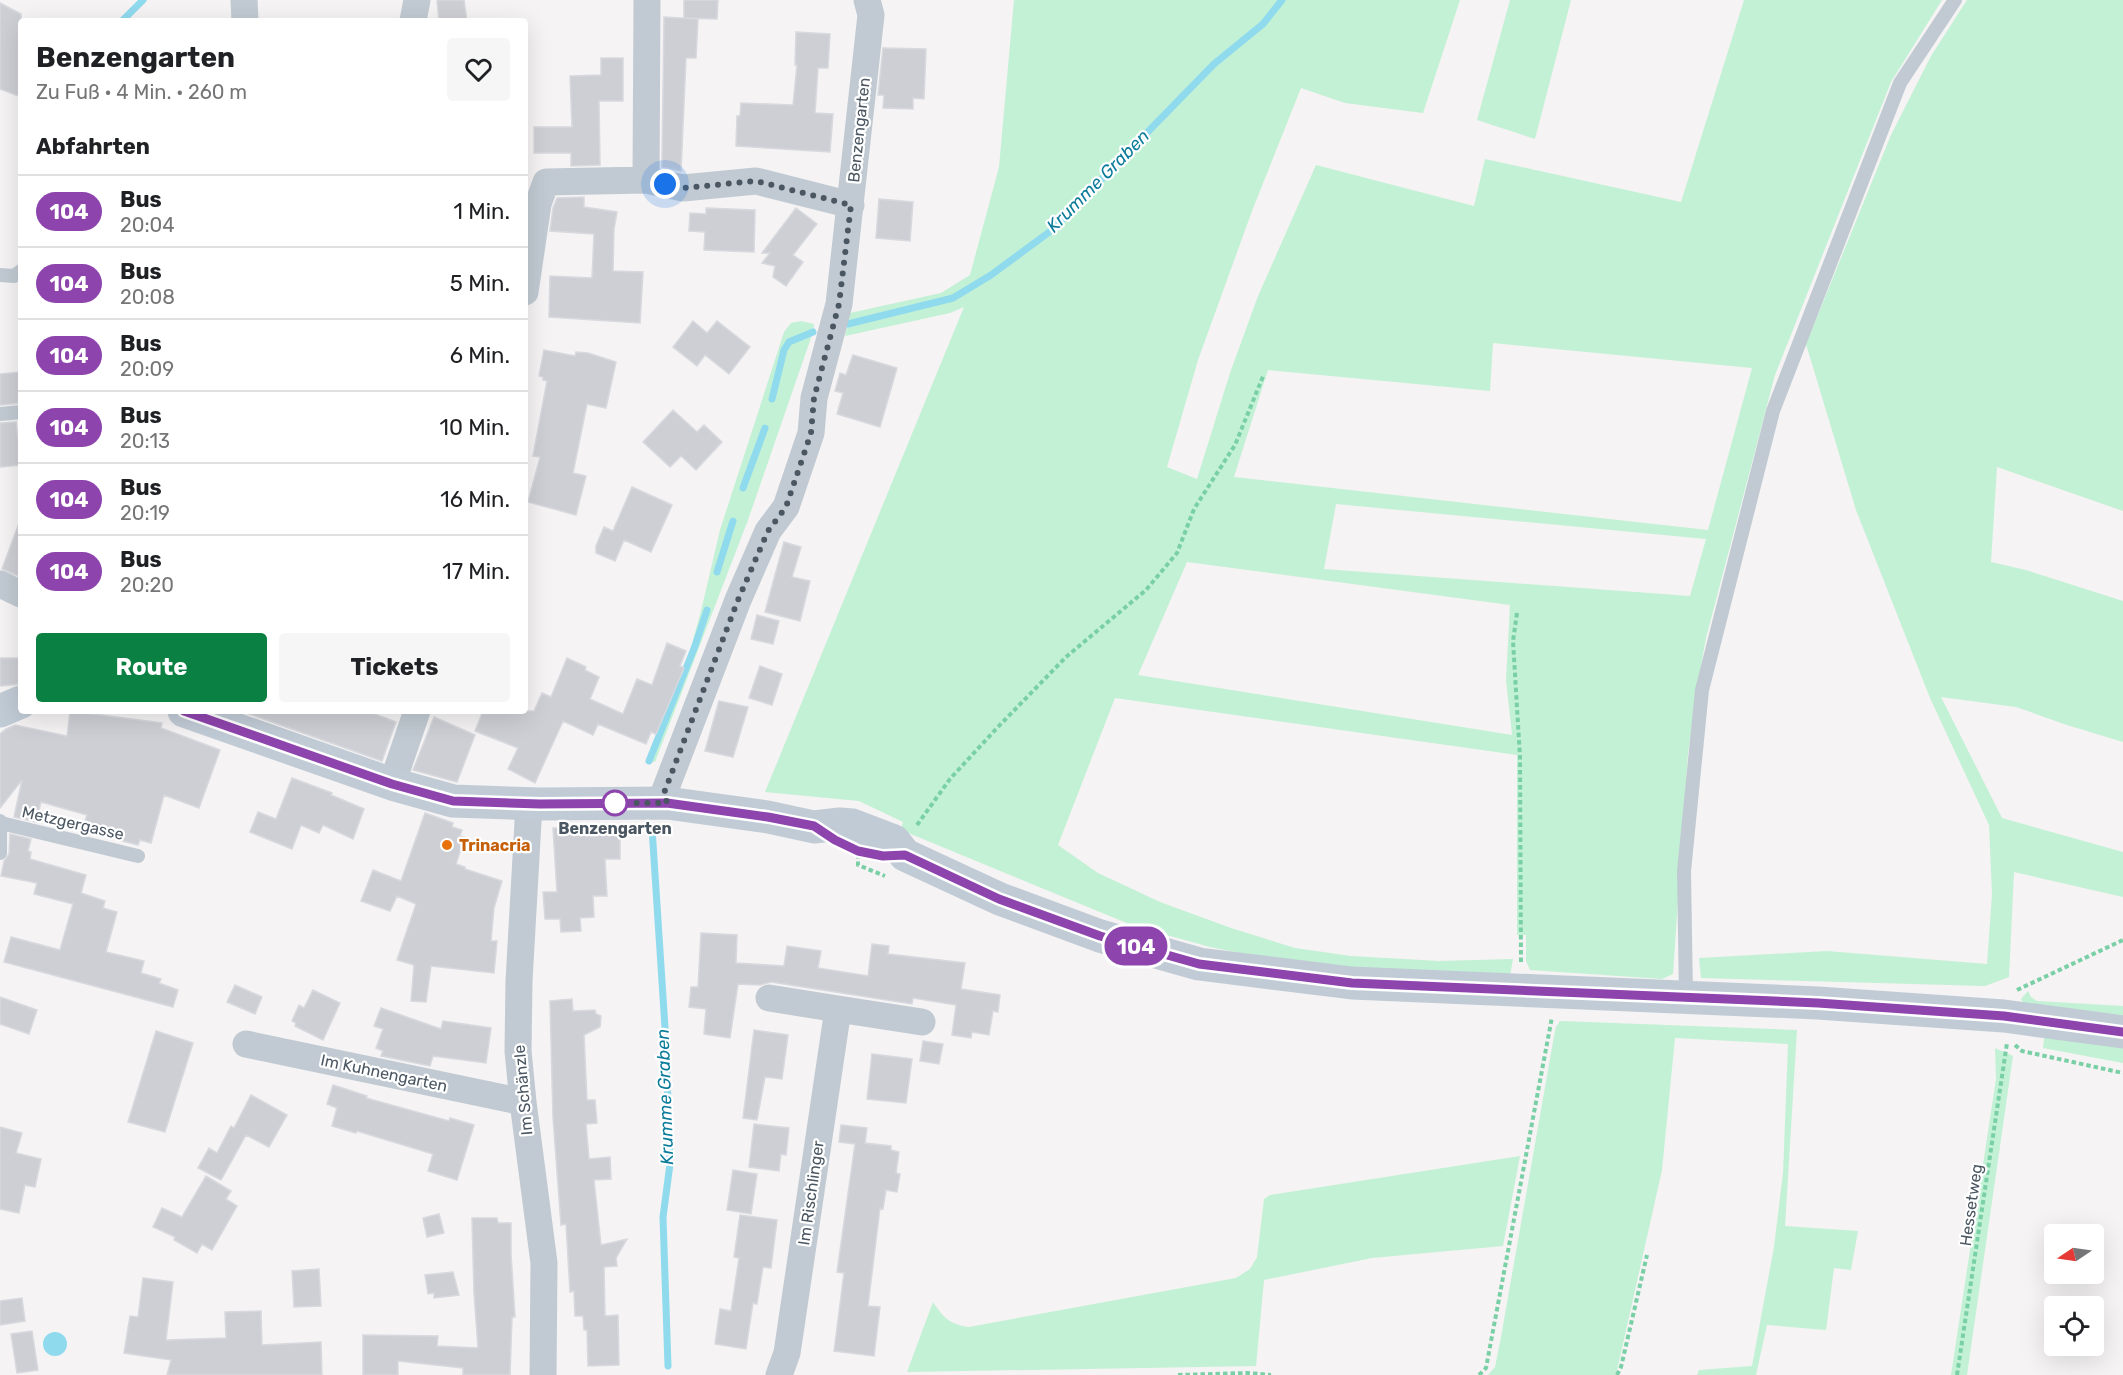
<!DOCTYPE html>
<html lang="de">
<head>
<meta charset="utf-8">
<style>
	body { margin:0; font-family:Rubik,sans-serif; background:#f6f6f6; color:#202124; height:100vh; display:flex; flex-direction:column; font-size:22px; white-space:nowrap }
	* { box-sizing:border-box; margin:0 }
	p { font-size:20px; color:#757577 }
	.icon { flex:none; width:33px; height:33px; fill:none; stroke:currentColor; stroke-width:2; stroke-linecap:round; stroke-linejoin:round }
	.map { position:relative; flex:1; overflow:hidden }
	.details { position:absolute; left:18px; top:18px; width:510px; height:696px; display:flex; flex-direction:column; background:#fff; border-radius:6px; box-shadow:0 6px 24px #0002 }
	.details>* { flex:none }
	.badge { padding:0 12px; border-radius:20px; font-size:21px; line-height:39px }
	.needle { width:39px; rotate:257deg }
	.buttons { position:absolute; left:2044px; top:1224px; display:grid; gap:12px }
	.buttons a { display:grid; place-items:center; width:60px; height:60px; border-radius:6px; background:#fff; box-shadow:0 6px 24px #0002; font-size:30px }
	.you { position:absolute; width:30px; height:30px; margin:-15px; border:4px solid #fff; border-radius:50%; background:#1a73e8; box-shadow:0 0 0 9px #1a73e833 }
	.map>.badge { position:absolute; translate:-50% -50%; box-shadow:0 0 0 3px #fff }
	h2 { padding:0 18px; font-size:22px; line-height:54px }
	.round { display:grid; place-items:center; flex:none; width:63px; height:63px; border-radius:6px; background:#f6f6f6 }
	.overview { display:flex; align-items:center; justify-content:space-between; height:102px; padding:0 18px }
	h1 { font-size:28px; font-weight:700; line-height:45px }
	.button { display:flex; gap:12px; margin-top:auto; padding:12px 18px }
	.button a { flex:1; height:69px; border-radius:6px; background:#0b8043; color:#fff; font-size:24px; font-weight:700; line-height:69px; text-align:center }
	.button a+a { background:#f6f6f6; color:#202124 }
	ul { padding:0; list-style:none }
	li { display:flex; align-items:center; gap:18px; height:72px; padding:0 18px; border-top:2px solid #e0e0e0 }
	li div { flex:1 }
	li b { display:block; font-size:22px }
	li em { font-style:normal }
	li .badge { min-width:66px; font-weight:700; text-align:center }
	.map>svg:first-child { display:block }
	.green { fill:#c3f1d5; fill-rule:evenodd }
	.water { fill:#90daee }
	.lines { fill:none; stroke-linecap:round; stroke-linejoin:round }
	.stream { stroke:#90daee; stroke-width:7 }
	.building { fill:#cdcfd5; stroke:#d7d9de; stroke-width:1.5 }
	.path { stroke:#7ad0a6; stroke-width:4; stroke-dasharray:4.5 3; stroke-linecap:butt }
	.lane { stroke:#c1cad2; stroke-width:14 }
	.street { stroke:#c1cad2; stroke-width:27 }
	.secondary { stroke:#c1cbd6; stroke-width:33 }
	.line-casing { stroke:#fff; stroke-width:14 }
	.line { stroke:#8e44ad; stroke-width:9 }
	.walk { stroke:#4a5661; stroke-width:6; stroke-dasharray:0 10.8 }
	.stop-dot { fill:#fff; stroke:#8e44ad; stroke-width:3 }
	.food-dot { fill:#e8710a; stroke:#fff; stroke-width:2 }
	.labels { text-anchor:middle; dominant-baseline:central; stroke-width:4.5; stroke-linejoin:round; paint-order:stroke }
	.street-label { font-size:16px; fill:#4a5661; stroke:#fff }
	.stop-label { font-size:16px; font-weight:bold; fill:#4a5661; stroke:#fff }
	.food-label { font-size:16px; font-weight:bold; fill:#c56008; stroke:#fff; text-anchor:start }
	.water-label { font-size:18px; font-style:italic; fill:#0c7c9b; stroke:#fff }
</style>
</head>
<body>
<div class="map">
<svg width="2123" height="1375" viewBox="0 0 2123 1375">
	<rect width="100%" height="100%" fill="#f5f3f3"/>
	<path class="green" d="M1014,0H1460L1423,113L1345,103L1301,88L1252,211L1198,360L1167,467L1197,479L1230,373L1258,296L1316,165L1474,206L1485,159L1681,202L1744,0H1942L1891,82L1775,375L1706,638L1697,688L1688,753L1673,974L1662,979L1530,970L1526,961V935H1517V755L1115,698L1058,845L1098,873L1160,902L1231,928L1295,948L1351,956L1439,961L1513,959L1510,976L1300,965L1210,947L1134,926L901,830L903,822L859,801L765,792L964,307L950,313L845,336L850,313L941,293L970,275L999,167ZM1493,343L1752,368L1708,530L1234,477L1268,370L1490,391ZM1336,504L1706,539L1690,596L1324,569ZM1187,562L1510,605L1506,680L1512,735L1138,675Z
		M1510,0H1571L1535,139L1477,120Z
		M1967,0H2123V511L1997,467L1991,562L2026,570L2123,601V742L2067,725L2016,707L1941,697L2002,818L2123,852V897L2014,872L2009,977L1985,986L1701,978L1699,958L1827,951L1987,964L1992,894L1989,825L1930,698L1856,510L1806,344L1891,135L1931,56Z
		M801,321L814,324L813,332L748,520L655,762L649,761L648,756L689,654L701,611L720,530L784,332L791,323Z
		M2028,991L2031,997L2037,1001L2123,1006V1021L2024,1004L2021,999Z
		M1560,1021L1797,1030L1785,1226L1858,1231L1851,1270L1834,1268L1826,1330L1767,1325L1756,1375H1697L1699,1370L1752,1366L1774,1247L1783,1173L1788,1044L1675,1038L1662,1170L1616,1375H1488L1495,1367L1501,1337L1554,1036L1556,1027Z
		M2045,1030L2123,1044V1063L2043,1048Z
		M1995,1048L2013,1056L1967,1375H1951L1996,1079Z
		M1520,1156L1503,1246L1372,1258L1264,1280L1256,1366L907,1372L933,1302C944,1318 949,1324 969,1327L1236,1278L1250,1269L1257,1257L1264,1199L1270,1195Z"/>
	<path class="water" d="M43 1344a12 12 0 1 1 24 0a12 12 0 1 1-24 0Z"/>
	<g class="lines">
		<path class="stream" d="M122,21L143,0
			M848,324L953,298L991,275L1052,230L1214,64L1263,24L1282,0
			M772,399L784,350L789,342L813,332
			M743,488L765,428
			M717,572L733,521
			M649,761L695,646L707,610
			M652,828L666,1043L670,1164L663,1217L668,1366"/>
	</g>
	<path class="building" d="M437,0H464L467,21H439Z
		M684,0H718L717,19L684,18Z
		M0,3L21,14V97L0,89Z
		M664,17L698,19L696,58H686L681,171L662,167Z
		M796,32L830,34L828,68H818L815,113L833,114L830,152L736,146L737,116H740L741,103L793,105L797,65H795Z
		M883,48L926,49L924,99L913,98V109L883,108L884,95H878Z
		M601,58H623V101H599L600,165L571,166V153H534V127H572L570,76L601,75Z
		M584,197V207L617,212L614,229L613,271L643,272L640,323L549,317L550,276L592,278L594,234L550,231L553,208L557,198Z
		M879,199L913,202L910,241L876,238Z
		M706,208L755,210L754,252L704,250L705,232L689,231L690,213L706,214Z
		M796,208L817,224L793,255L803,262L786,286L773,277L775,266L762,263L770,253H762Z
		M693,321L707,333L717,321L750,347L729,374L705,355L697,366L673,347Z
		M544,350L575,356L576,352L588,353L616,362L606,408L587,404L573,473L586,476L576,515L528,502L540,457L533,456L547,381L543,380V377L539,376Z
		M853,355L897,368L880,427L837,414L843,393L835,391L840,373L846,375Z
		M21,372V403L0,405V374Z
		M673,410L697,432L704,425L722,442L696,470L681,456L670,467L643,442Z
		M16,422L21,465L0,467V423Z
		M632,487L672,505L651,552L624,540L615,561L596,553V546L604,527L613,531Z
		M19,523H21V577L2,569Z
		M784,542L801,547L792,577L810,581L800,621L765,612Z
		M757,615L779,621L773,644L751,639Z
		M667,643L686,651L680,666L684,668L656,734L651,732L646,744L598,724L593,735L563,721L535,783L508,769L518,748L475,731L483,711H534L542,693L551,697L567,658L586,667L585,670L599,677L590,699L623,714L637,679L652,685Z
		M0,658H21V684L0,686Z
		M760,666L782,674L772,705L749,698Z
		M719,701L748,707L733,757L705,751Z
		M70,711L162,723L161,728L220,750L199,808L164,795L151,843L140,840L138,845L82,830L87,815L41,802L36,822L14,817L22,780L0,808V734L6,729L15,725L67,736Z
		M241,711H367L396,722L382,761Z
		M434,717L475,735L457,782L413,770Z
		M292,778L332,793L331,795L364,809L353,839L323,825L319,833L301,825L292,849L250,832L258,812L276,819Z
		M425,813L453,823L452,827L462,830L460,836L465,837L456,864L465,867V869L502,881L494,908L491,941H497L494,973L431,966L426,1002L411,1001L414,965L397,960L416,904L397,896L390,911L361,901L373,870L401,881Z
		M553,828H620V859H605L607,896H593L594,917L580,918L581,931L561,932L560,919H545L543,892H557Z
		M10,834L31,839L28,851L31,852L30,859L86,875L81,893L105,901L103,908L117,912L106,952L144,961L141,973L161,979L159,983L178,990L173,1007L4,962L11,937L60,950L73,904L34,894L37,883L1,876L4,861L9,854Z
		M701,933L737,935L736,963L784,966L787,946L821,951L818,968L868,976L872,944L889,946L888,954L965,963L961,989L1000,995L998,1012L993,1011L989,1035L972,1032L971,1038L952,1035L956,1005L913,998L912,1004L771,982L760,985L738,984L730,1038L704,1034L706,1009L689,1007L691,987H698Z
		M235,985L262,997L255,1014L227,1002Z
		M313,990L340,1003L323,1040L295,1026L296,1023L292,1021L299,1005L304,1008Z
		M0,997L37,1010L29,1034L0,1024Z
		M572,999L573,1011L595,1010L596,1014L601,1016L600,1027L584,1035L587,1100H595L597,1123L586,1124L589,1159L610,1157L611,1179L594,1180L601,1245L627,1239L616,1258L617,1266L604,1267L605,1316L618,1315L619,1365L588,1366L587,1330H584L583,1316H575L574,1291L570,1292L566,1224L561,1225L553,1118L550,1001Z
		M381,1008L441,1029L443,1021L491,1028L486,1063L433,1056L430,1066L381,1056L383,1051L376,1048L383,1029L374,1026Z
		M754,1030L788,1035L782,1079L765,1077L757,1120L743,1118Z
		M156,1031L193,1043L165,1132L128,1122Z
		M923,1041L943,1044L939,1064L920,1061Z
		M872,1054L912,1059L906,1103L867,1099Z
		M333,1085L367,1096L366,1098L449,1121L450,1118L474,1125L457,1180L428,1171L433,1154L357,1131L356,1133L332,1126L337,1108L327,1104Z
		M251,1095L287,1115L269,1147L246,1135L221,1180L198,1168L209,1148L217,1153L231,1126L234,1128Z
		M754,1124L789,1128L786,1155L781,1154L779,1171L749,1167Z
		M841,1125L867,1128L865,1143L891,1146V1150L899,1152L896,1173L900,1174L897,1192L886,1190L883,1209L880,1208L868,1306L880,1307L874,1356L834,1351L844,1273L837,1272L855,1144L839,1142Z
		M0,1127L22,1133L16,1153L41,1159L35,1187L25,1185L19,1213L0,1209Z
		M733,1170L757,1174L751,1214L727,1210Z
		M206,1176L231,1191L226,1199L237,1206L212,1250L202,1244L197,1253L174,1240L175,1237L153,1227L162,1208L182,1217Z
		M439,1214L444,1233L427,1237L423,1218Z
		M740,1215L777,1220L771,1268L763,1267L757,1304L753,1303L746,1349L715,1344L720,1309L731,1311L739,1258L734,1257Z
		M472,1218H497L498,1223H511V1254L515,1317H512L510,1375H463V1368L398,1361V1375H363V1335L438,1336L437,1346L478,1348L474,1293Z
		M319,1269L321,1306L294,1307L292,1271Z
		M453,1272L459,1295L434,1298V1293L428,1294L425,1275Z
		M143,1278L173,1282L166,1340L226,1338L225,1312L261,1311L262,1345L321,1342L322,1375H167L171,1360L124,1353L130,1316L138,1317Z
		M22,1298L25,1321L0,1325V1301Z
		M32,1331L38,1370L17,1373L11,1334Z"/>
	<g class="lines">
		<path class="path" d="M1517,613L1513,641L1520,757L1521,964
			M917,825L950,779L996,729L1066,657L1146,590L1177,553L1194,509L1235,445L1264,374
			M858,854V865L885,876
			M2017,990L2123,940
			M2015,1045L2022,1051L2123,1073
			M1178,1375L1248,1373L1271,1375
			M1479,1375L1486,1368L1552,1017
			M1617,1375L1621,1367L1647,1255
			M1957,1375L2007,1043"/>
		<path class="lane" d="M0,275L14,276L21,271
			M0,414L21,412
			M0,821V853
			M1,823L138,856
			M1686,996L1684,871L1702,690L1773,411L1900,83L1955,0"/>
		<path class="street" d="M244,0L245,21
			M413,21L417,0
			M646,180L647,0
			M525,292L538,204L546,182L646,180L683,188L756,181L851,205
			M0,584L21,594
			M392,784L417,711
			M667,803L664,793L738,600L768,531L786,507L811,433L814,398L839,304L871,15L867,0
			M529,804L519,981L518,1051L523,1102L544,1263L543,1375
			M769,998L838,1009
			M246,1044L523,1102
			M779,1375L787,1353L838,1009L922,1022"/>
		<path class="secondary" d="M0,711L21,702
			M184,711L392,784L453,801L540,804L667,803L768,817L814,827L840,824L852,825L894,841L905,855L1000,899L1100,936L1199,964L1352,983L1818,1003L2004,1016L2123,1032"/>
	</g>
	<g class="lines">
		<g class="line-casing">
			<path id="line" d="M184,711L392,784L453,801L540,804L667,803L768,817L814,826L835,840L858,851L883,856L905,855L999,899L1100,936L1199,964L1352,983L1818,1003L2004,1016L2123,1032"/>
		</g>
		<use href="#line" class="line"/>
		<path class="walk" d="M615,803H667L664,793L738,600L768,531L786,507L811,433L814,398L839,304L851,205L756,181L683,188L665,184"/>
	</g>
	<circle class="stop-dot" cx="615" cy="803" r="12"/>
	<circle class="food-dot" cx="447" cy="845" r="6"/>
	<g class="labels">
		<g class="street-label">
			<text transform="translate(859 130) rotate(-84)">Benzengarten</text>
			<text transform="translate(73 823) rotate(13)">Metzgergasse</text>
			<text transform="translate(384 1073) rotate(12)">Im Kuhnengarten</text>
			<text transform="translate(523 1090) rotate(-95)">Im Schänzle</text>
			<text transform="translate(811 1193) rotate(-82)">Im Rischlinger</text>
			<text transform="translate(1971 1205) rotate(-82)">Hessetweg</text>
		</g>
		<g class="stop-label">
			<text x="615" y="828">Benzengarten</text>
		</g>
		<g class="food-label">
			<text x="459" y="845">Trinacria</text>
		</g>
		<g class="water-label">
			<text transform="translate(1098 181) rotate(-45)">Krumme Graben</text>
			<text transform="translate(665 1097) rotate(-92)">Krumme Graben</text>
		</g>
	</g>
</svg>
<div class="buttons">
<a><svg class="needle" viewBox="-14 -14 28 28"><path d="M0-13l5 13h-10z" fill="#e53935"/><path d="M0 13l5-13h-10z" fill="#757577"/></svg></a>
<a><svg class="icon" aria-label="locate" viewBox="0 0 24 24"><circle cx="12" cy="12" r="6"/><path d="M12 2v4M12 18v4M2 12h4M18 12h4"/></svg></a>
</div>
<div class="you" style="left:665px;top:184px"></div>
<b class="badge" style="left:1136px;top:946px;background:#8e44ad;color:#fff">104</b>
<section class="details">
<div class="overview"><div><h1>Benzengarten</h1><p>Zu Fuß · 4 Min. · 260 m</p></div><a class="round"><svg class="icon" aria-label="heart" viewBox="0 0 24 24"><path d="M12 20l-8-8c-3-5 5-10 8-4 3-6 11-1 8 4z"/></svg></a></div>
<h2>Abfahrten</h2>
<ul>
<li><span class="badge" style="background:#8e44ad;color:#fff">104</span><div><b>Bus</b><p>20:04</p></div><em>1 Min.</em></li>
<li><span class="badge" style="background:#8e44ad;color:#fff">104</span><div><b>Bus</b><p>20:08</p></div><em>5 Min.</em></li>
<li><span class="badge" style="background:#8e44ad;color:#fff">104</span><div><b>Bus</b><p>20:09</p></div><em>6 Min.</em></li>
<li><span class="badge" style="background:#8e44ad;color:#fff">104</span><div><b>Bus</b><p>20:13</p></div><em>10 Min.</em></li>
<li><span class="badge" style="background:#8e44ad;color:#fff">104</span><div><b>Bus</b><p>20:19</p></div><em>16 Min.</em></li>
<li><span class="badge" style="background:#8e44ad;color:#fff">104</span><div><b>Bus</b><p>20:20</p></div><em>17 Min.</em></li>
</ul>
<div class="button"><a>Route</a><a>Tickets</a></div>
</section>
</div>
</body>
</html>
